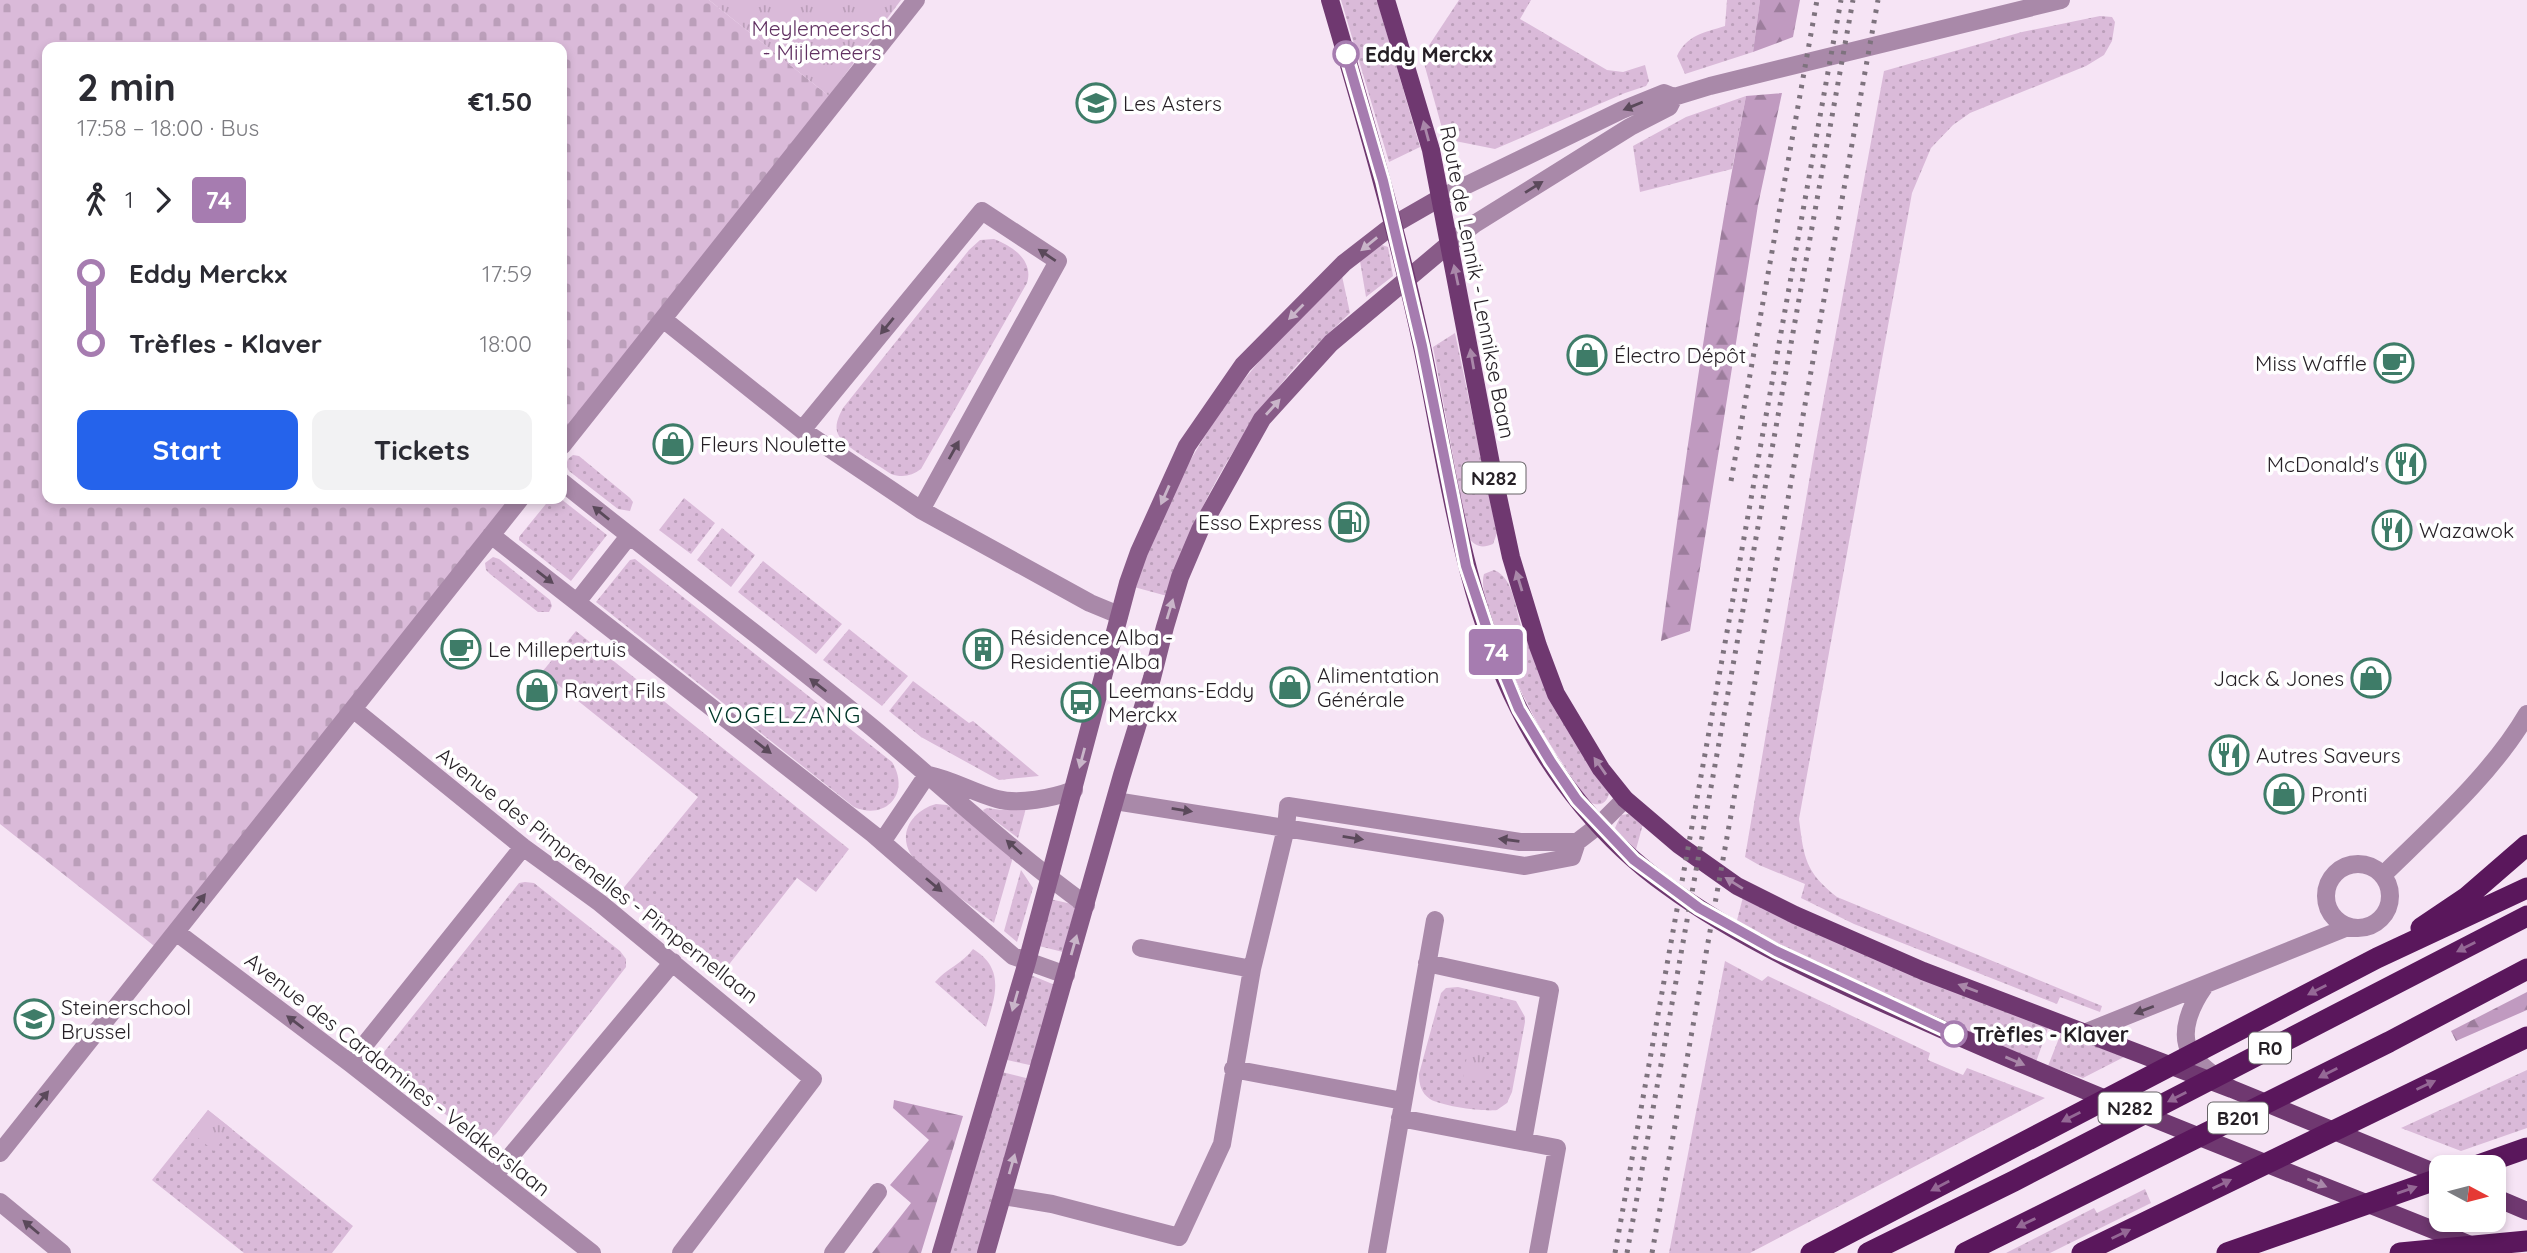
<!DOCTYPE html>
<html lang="en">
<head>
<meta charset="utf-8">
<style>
	body { margin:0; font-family:Quicksand,sans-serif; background:#f2f2f3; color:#2b2b33; height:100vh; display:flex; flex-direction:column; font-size:26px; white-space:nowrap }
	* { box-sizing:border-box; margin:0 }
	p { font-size:23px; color:#7c7c81 }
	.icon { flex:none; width:38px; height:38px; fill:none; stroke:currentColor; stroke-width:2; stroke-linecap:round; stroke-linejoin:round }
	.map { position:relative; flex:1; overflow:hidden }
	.drawer { position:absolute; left:42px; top:42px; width:525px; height:462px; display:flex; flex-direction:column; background:#fff; border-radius:14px; box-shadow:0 4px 10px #0003 }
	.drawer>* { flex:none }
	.badge { padding:0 14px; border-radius:5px; font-size:24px; line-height:46px }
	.needle { width:46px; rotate:97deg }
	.buttons { position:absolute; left:2429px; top:1155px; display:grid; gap:14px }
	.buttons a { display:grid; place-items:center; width:77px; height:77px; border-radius:14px; background:#fff; box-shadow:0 4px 10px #0003; font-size:35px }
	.map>.badge { position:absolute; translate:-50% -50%; box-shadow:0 0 0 4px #fff }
	.legs { display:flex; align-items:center; gap:10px; height:77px; padding:0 35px; font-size:23px }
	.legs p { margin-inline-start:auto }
	.summary { display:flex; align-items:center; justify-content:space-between; height:119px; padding:0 35px }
	h1 { font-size:38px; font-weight:700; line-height:52px }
	.action { display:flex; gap:14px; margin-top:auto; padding:14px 35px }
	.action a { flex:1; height:80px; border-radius:14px; background:#2563eb; color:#fff; font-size:28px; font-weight:700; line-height:80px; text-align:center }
	.action a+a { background:#f2f2f3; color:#2b2b33 }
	ul { padding:0 35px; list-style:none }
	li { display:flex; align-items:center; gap:24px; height:70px; font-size:26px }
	li i { display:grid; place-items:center; width:10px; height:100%; margin:0 9px; background:currentColor }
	li i::after { content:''; width:18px; height:18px; margin:-9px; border:5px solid; border-radius:50%; background:#fff }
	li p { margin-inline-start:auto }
	li:first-child i { background:linear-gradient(#0000 50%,currentColor 0) }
	li:last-child i { background:linear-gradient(currentColor 50%,#0000 0) }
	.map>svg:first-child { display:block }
	.grass { fill:url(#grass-dots) }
	.forest { fill:url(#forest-firs) }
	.cemetery { fill:url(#cemetery-stones) }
	.park { fill:url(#park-tufts) }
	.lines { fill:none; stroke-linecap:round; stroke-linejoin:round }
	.street { stroke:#a989a9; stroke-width:18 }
	.secondary { stroke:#885b88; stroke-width:18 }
	.primary { stroke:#6f3870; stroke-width:18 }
	.highway { stroke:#5a175c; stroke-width:21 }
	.rail { stroke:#7e737e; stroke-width:5; stroke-dasharray:3.5 7; stroke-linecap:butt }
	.oneway { fill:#5a495a }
	.oneway2 { fill:#a988a9 }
	.oneway3 { fill:#c9b5c9 }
	.oneway4 { fill:#946895 }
	.line-1-casing { stroke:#fff; stroke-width:16 }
	.line-1 { stroke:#a67cb0; stroke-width:10 }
	.stop-1-dot { fill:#fff; stroke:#a67cb0; stroke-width:3.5 }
	.labels { text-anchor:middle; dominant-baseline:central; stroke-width:7; stroke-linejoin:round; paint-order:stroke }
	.shield { fill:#fff; stroke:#666266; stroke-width:2 }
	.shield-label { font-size:19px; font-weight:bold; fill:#251f25 }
	.park-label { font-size:21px; fill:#603061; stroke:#fff }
	.stop-label { font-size:21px; font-weight:bold; fill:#251f25; stroke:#fff; text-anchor:start }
	.poi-label { font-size:21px; fill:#251f25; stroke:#fff; text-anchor:start }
	.street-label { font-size:21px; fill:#251f25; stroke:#fff }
	.neighbourhood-label { font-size:23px; letter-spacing:2px; fill:#003729; stroke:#fff }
</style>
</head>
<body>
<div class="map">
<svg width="2527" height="1253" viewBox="0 0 2527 1253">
	<defs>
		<pattern id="grass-dots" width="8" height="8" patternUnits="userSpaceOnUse" patternTransform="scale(1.75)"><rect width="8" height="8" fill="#dabad9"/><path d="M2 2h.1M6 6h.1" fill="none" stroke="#bb9fba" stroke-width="1.8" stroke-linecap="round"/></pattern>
		<pattern id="forest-firs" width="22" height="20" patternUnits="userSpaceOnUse" patternTransform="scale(1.75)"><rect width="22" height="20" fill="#c09ac0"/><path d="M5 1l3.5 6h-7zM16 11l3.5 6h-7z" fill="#9c7d9c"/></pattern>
		<pattern id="cemetery-stones" width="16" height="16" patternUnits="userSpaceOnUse" patternTransform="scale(1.75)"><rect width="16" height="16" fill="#dabad9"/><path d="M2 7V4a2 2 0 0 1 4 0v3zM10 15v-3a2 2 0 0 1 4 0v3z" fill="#bb9fba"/></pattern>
		<pattern id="park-tufts" width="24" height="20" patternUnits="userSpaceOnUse" patternTransform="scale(1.75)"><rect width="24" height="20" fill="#dabad9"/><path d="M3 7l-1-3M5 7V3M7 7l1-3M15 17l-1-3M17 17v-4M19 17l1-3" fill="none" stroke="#bb9fba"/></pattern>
	</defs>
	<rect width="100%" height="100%" fill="#f6e4f5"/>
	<path class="grass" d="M1341,0H1377L1420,147L1389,162Z
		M1459,0H1531L1520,19L1607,70L1623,72L1645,65L1649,81L1646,86L1625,93L1495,149L1445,139L1422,56Z
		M1727,0H1760L1753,52L1685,74L1677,56C1687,35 1703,33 1725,26Z
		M2100,16L2112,17L2115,22L2112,41L2104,55L2086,66L1970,113L1953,125L1931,148L1912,193L1799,819C1804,858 1805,872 1837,897L2102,1006L2100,1012L2060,997L2057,1004L1854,924L1801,898L1805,884L1759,865L1745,857L1814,452L1884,71L2022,32Z
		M1746,96L1732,169L1640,192L1633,146L1686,117Z
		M994,239C1013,246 1034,261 1027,283L921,469C912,476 902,478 891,474C879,465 843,447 838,434C834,425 839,416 843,408L969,250L980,240Z
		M1382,245L1388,247L1393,276L1366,297L1360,261Z
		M1342,276L1350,313C1330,332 1308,352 1290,373C1235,439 1192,515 1167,596L1134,587C1158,514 1199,436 1247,376C1276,340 1309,308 1342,276Z
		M1455,333L1497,533L1493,544C1481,549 1475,546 1468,537L1433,347Z
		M573,455L579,456L630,498L633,502L630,511L618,509L569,471L566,465L568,459Z
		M684,498L715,523L691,554L659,530Z
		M550,499H561L607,535L571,581L519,540V537Z
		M722,528L755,555L731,587L697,560Z
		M493,557L499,559L550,600L552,606L549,612H538L490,574L486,570L485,563Z
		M635,559L892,762C911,793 886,821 854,807L596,602L630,560Z
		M763,561L842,624L816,654L738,592Z
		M1494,570C1515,578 1515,612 1523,631C1545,686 1580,736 1611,787C1608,802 1602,809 1587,801C1574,780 1559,759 1546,738C1529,710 1475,603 1484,574Z
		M849,629L908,676L882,706L823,660Z
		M576,631L849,849L816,892L797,878L723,972L621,891L698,797L542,672Z
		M913,681L969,723L973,721L1039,776L999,780L921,737L889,711Z
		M936,804L947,805L956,810L1013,857L994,923C976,909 919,869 910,853C898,831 914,810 936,804Z
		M987,808L1001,810L1026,808L1018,838L985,813L983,810Z
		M1628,814L1636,816L1643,824L1635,853L1619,838L1615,828L1621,815Z
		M1021,870L1033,888L1017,942L1004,931Z
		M525,882L534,883L620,951L626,959V967L496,1134L488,1141L478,1140L388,1069L384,1052L519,883Z
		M1743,897L2048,1028L2036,1062L1889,999L1736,924Z
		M1050,899L1076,905L1063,952L1039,946Z
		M973,949C1006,969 995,997 986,1027L935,982C946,969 963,963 973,949Z
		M1725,961L1762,981L1768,976L1930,1053L1928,1060L1963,1075L1967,1068L2045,1098L1750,1253H1669Z
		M1033,976L1055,985L1034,1066L1003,1059L1028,977Z
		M1458,987L1516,1001L1525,1017V1022L1512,1092L1507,1103L1497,1110C1484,1112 1441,1106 1430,1099C1421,1093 1419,1084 1419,1074L1441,993L1446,988Z
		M2061,1033L2124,1057L2083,1078L2048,1066Z
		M2527,1070V1128L2461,1151L2401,1128Z
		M1002,1072L1030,1079L981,1253H949Z
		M208,1110L353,1226L332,1253H244L152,1180Z
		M2145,1189L2151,1203L2050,1253H2006L2094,1208L2097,1213Z"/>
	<path class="forest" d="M1760,0H1800L1793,37L1753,52Z
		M1782,93L1758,205L1690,631L1661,641C1685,459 1711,277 1746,96Z
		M2527,992V1010L2456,1041L2451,1031Z
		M894,1100L963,1116L921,1253H872L911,1203L890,1185L929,1140L893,1108Z"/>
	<path class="cemetery" d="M0,0H709L829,96L562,436V47H47V499H512L158,949L0,824Z"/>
	<path class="park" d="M709,0H901L829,96Z
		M1468,1050L1487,1053L1483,1082L1463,1079Z
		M208,1110L232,1129L214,1151L191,1132Z"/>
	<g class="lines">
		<path class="street" d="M1440,198L1622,110L1664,93L1674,97L1710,86L2061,0
			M1449,244L1476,223L1630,127L1669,107L1674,97
			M663,319L802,430L921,510L1090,603L1119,615
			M802,430L982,211L1058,261L921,510
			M562,446L916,0
			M562,482C665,565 772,644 874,729C944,788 1011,851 1086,905
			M491,535L873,834L1013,956L1066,975
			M577,602L629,536
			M353,709L523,847L600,903L813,1079L681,1253
			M929,775C953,780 974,793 997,799C1019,805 1053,798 1074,790
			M1115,801L1525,866L1572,857L1577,842L1599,825L1625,799
			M882,842L927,775
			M2326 896a32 32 0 1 1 64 0a32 32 0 1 1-64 0Z
			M2383,875C2432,827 2493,773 2527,714
			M176,932L350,1063L592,1253
			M1141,948L1252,969
			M1427,963L1550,990L1523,1141
			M2204,987C2192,1004 2178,1033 2191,1053C2198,1065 2213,1074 2224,1083
			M2084,1033L2348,927
			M350,1063L523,847
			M1233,1069L1403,1101
			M1400,1118L1557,1148L1538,1253
			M0,1153L520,499
			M494,1176L673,962
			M1003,1196L1052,1204L1179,1237L1222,1144L1252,969L1286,828L1288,806L1520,842H1577
			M0,1202L62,1253
			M833,1253L878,1192
			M1377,1253L1435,920"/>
		<path class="secondary" d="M941,1253L1027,962L1128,583L1139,552L1187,446L1243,365L1344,263L1393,225L1440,198
			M986,1253L1122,775L1152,678L1165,627L1180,577L1200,530L1262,419L1331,343L1449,244"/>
		<path class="primary" d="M1330,0C1364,116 1398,232 1423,351C1448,471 1463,598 1519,709C1554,778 1604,841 1667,886C1747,945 1849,988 1939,1028C2115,1106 2295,1174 2473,1246
			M1386,0L1431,150L1491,464L1511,557L1538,646L1556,694L1601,769L1625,799L1679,845L1737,886L1795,915L1923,971L2232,1089L2441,1175
			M2494,1197L2527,1211"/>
		<path class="highway" d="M2421,928L2467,897L2527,845
			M2473,1167L2527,1148
			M1811,1253L2377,958L2527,888
			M1868,1253L2014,1181L2527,916
			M1965,1253L2389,1042L2527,969
			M2082,1253L2527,1037
			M2227,1253L2441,1178
			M2400,1253L2527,1241"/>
		<path class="rail" d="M1731,481L1817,0
			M1615,1253L1841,0
			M1627,1253L1853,0
			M1652,1253L1878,0"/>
	</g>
	<defs><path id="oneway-solid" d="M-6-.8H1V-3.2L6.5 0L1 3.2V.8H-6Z" transform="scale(1.75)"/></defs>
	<g class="oneway">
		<use href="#oneway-solid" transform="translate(1633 106) rotate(158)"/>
		<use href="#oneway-solid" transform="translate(1534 187) rotate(-32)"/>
		<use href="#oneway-solid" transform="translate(1047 255) rotate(-146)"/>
		<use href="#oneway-solid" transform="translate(887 326) rotate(129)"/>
		<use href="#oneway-solid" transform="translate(954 450) rotate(-61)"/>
		<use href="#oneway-solid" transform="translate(601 513) rotate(-141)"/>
		<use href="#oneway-solid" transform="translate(545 577) rotate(38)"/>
		<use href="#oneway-solid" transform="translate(818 685) rotate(-142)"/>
		<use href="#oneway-solid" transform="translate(763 747) rotate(38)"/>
		<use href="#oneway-solid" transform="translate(1182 810) rotate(9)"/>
		<use href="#oneway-solid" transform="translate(1353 838) rotate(9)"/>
		<use href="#oneway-solid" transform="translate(1509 840) rotate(-172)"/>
		<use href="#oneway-solid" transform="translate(1014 847) rotate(-138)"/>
		<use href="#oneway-solid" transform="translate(934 885) rotate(40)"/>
		<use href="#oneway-solid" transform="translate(199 902) rotate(-52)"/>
		<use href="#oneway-solid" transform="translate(2144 1010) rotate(159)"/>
		<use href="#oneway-solid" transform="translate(295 1022) rotate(-143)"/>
		<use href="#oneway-solid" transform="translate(42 1099) rotate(-51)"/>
		<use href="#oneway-solid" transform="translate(31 1227) rotate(-140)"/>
	</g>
	<g class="oneway2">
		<use href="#oneway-solid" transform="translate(1426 131) rotate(-105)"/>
		<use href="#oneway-solid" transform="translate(1456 275) rotate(-102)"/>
		<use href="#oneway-solid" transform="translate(1472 359) rotate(-100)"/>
		<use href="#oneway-solid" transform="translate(1519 581) rotate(-107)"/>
		<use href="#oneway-solid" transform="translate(1600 766) rotate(-125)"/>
		<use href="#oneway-solid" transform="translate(1734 883) rotate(-148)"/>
		<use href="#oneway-solid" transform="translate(1968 988) rotate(-159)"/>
		<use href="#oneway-solid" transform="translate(2015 1061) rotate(23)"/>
		<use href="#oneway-solid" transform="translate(2317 1183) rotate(22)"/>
	</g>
	<g class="oneway3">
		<use href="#oneway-solid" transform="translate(1369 244) rotate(141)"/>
		<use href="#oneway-solid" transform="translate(1296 312) rotate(135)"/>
		<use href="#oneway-solid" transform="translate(1273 407) rotate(-48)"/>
		<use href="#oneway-solid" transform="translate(1165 495) rotate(114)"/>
		<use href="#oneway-solid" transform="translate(1170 609) rotate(-73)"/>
		<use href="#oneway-solid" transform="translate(1082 758) rotate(105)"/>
		<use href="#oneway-solid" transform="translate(1074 945) rotate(-74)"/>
		<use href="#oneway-solid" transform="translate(1015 1001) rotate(106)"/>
		<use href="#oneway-solid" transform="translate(1012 1164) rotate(-74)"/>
	</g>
	<g class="oneway4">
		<use href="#oneway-solid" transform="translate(2466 947) rotate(153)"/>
		<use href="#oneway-solid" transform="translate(2317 990) rotate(153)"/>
		<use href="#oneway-solid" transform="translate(2328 1073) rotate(153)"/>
		<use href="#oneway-solid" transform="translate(2426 1085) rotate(-25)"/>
		<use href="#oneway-solid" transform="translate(2177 1097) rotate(153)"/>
		<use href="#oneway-solid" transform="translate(2071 1117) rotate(153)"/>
		<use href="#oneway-solid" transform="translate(2222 1184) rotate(-26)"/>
		<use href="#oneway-solid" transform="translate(1940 1186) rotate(152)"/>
		<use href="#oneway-solid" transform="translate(2407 1190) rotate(-19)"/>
		<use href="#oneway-solid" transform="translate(2026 1223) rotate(154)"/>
		<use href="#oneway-solid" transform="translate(2121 1234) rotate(-26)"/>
	</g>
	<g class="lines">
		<g class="line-1-casing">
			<path id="line-1" d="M1346,54L1383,181L1422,346L1466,566L1491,641L1519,709L1551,762L1577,800L1634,860L1699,908L1776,951L1954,1034"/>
		</g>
		<use href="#line-1" class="line-1"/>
	</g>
	<defs>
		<g id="school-ring" transform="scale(2.0125)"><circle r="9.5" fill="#fff" stroke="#3e7c68" stroke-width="1.5"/><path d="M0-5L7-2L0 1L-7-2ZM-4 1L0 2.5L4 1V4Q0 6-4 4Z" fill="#3e7c68"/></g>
		<g id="shop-ring" transform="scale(2.0125)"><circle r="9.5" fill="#fff" stroke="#3e7c68" stroke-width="1.5"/><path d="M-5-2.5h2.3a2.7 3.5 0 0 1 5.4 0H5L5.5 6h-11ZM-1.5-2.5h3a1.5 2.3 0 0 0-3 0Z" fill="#3e7c68"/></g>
		<g id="cafe-ring" transform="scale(2.0125)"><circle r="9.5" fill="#fff" stroke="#3e7c68" stroke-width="1.5"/><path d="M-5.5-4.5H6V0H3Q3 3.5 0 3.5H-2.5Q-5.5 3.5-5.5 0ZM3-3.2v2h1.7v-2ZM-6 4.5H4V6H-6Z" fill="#3e7c68"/></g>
		<g id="restaurant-ring" transform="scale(2.0125)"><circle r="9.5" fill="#fff" stroke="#3e7c68" stroke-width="1.5"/><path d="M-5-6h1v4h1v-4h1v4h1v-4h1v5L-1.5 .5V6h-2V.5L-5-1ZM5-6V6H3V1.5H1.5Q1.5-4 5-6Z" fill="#3e7c68"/></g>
		<g id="fuel-ring" transform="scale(2.0125)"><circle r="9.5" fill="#fff" stroke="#3e7c68" stroke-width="1.5"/><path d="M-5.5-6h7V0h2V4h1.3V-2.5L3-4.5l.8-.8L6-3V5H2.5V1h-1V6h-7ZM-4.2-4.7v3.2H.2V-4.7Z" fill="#3e7c68"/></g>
		<g id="building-ring" transform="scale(2.0125)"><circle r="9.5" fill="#fff" stroke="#3e7c68" stroke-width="1.5"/><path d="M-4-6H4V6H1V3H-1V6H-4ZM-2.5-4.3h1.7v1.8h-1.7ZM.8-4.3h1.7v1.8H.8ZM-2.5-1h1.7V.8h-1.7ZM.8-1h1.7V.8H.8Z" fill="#3e7c68"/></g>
		<g id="bus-ring" transform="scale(2.0125)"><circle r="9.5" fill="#fff" stroke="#3e7c68" stroke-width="1.5"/><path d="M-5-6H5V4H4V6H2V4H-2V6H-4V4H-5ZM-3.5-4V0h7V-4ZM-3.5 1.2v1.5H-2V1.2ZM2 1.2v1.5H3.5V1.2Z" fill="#3e7c68"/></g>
	</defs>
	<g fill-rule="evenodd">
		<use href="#school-ring" x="1096" y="103"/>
		<use href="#shop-ring" x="1587" y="355"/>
		<use href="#cafe-ring" x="2394" y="363"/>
		<use href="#shop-ring" x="673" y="444"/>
		<use href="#restaurant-ring" x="2406" y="464"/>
		<use href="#fuel-ring" x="1349" y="522"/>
		<use href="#restaurant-ring" x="2392" y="530"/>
		<use href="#cafe-ring" x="461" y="649"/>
		<use href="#building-ring" x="983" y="649"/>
		<use href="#shop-ring" x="2371" y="678"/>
		<use href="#shop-ring" x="1290" y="687"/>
		<use href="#shop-ring" x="537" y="690"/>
		<use href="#bus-ring" x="1081" y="702"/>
		<use href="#restaurant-ring" x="2229" y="755"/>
		<use href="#shop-ring" x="2284" y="794"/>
		<use href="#school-ring" x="34" y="1019"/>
	</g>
	<g class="stop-1-dot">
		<circle cx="1346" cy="54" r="12"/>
		<circle cx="1954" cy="1034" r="12"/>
	</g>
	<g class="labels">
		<g class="shield">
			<rect x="1462.5" y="462.5" width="63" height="31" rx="5"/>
			<rect x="2249" y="1032.5" width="42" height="31" rx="5"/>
			<rect x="2098.5" y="1092.5" width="63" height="31" rx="5"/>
			<rect x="2208" y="1102.5" width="60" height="31" rx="5"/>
		</g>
		<g class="shield-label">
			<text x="1494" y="478">N282</text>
			<text x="2270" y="1048">R0</text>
			<text x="2130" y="1108">N282</text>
			<text x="2238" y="1118">B201</text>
		</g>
		<g class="park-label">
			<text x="822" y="28">Meylemeersch<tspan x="822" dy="24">- Mijlemeers</tspan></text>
		</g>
		<g class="stop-label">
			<text x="1365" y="54">Eddy Merckx</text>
			<text x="1973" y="1034">Trèfles - Klaver</text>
		</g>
		<g class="poi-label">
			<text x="1123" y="103">Les Asters</text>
			<text x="1614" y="355">Électro Dépôt</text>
			<text x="2367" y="363" text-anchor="end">Miss Waffle</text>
			<text x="700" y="444">Fleurs Noulette</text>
			<text x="2379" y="464" text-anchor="end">McDonald's</text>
			<text x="1322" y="522" text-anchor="end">Esso Express</text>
			<text x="2419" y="530">Wazawok</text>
			<text x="1010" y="637">Résidence Alba -<tspan x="1010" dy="24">Residentie Alba</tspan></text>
			<text x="488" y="649">Le Millepertuis</text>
			<text x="1317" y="675">Alimentation<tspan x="1317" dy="24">Générale</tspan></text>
			<text x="2344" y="678" text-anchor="end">Jack &amp; Jones</text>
			<text x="564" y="690">Ravert Fils</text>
			<text x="1108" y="690">Leemans-Eddy<tspan x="1108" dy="24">Merckx</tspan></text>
			<text x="2256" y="755">Autres Saveurs</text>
			<text x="2311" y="794">Pronti</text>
			<text x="61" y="1007">Steinerschool<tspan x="61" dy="24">Brussel</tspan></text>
		</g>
		<g class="street-label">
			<text transform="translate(1478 282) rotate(79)">Route de Lennik - Lennikse Baan</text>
			<text transform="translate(598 875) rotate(38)">Avenue des Pimprenelles - Pimpernellaan</text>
			<text transform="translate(398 1074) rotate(38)">Avenue des Cardamines - Veldkerslaan</text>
		</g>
		<g class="neighbourhood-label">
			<text x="785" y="714">VOGELZANG</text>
		</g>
	</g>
</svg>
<div class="buttons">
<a><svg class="needle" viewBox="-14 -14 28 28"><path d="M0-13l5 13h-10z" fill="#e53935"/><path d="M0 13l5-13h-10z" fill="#7c7c81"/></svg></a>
</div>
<b class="badge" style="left:1496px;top:652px;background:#a67cb0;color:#fff">74</b>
<section class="drawer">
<div class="summary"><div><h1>2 min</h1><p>17:58 – 18:00 · Bus</p></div><b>€1.50</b></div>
<div class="legs"><svg class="icon" aria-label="walk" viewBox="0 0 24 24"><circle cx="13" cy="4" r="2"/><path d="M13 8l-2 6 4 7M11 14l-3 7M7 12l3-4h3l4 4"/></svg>1<svg class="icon" aria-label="forward" viewBox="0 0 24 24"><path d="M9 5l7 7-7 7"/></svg><b class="badge" style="background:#a67cb0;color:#fff">74</b></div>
<ul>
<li><i style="color:#a67cb0"></i><b>Eddy Merckx</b><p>17:59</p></li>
<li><i style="color:#a67cb0"></i><b>Trèfles - Klaver</b><p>18:00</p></li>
</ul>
<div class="action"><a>Start</a><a>Tickets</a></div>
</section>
</div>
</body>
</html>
